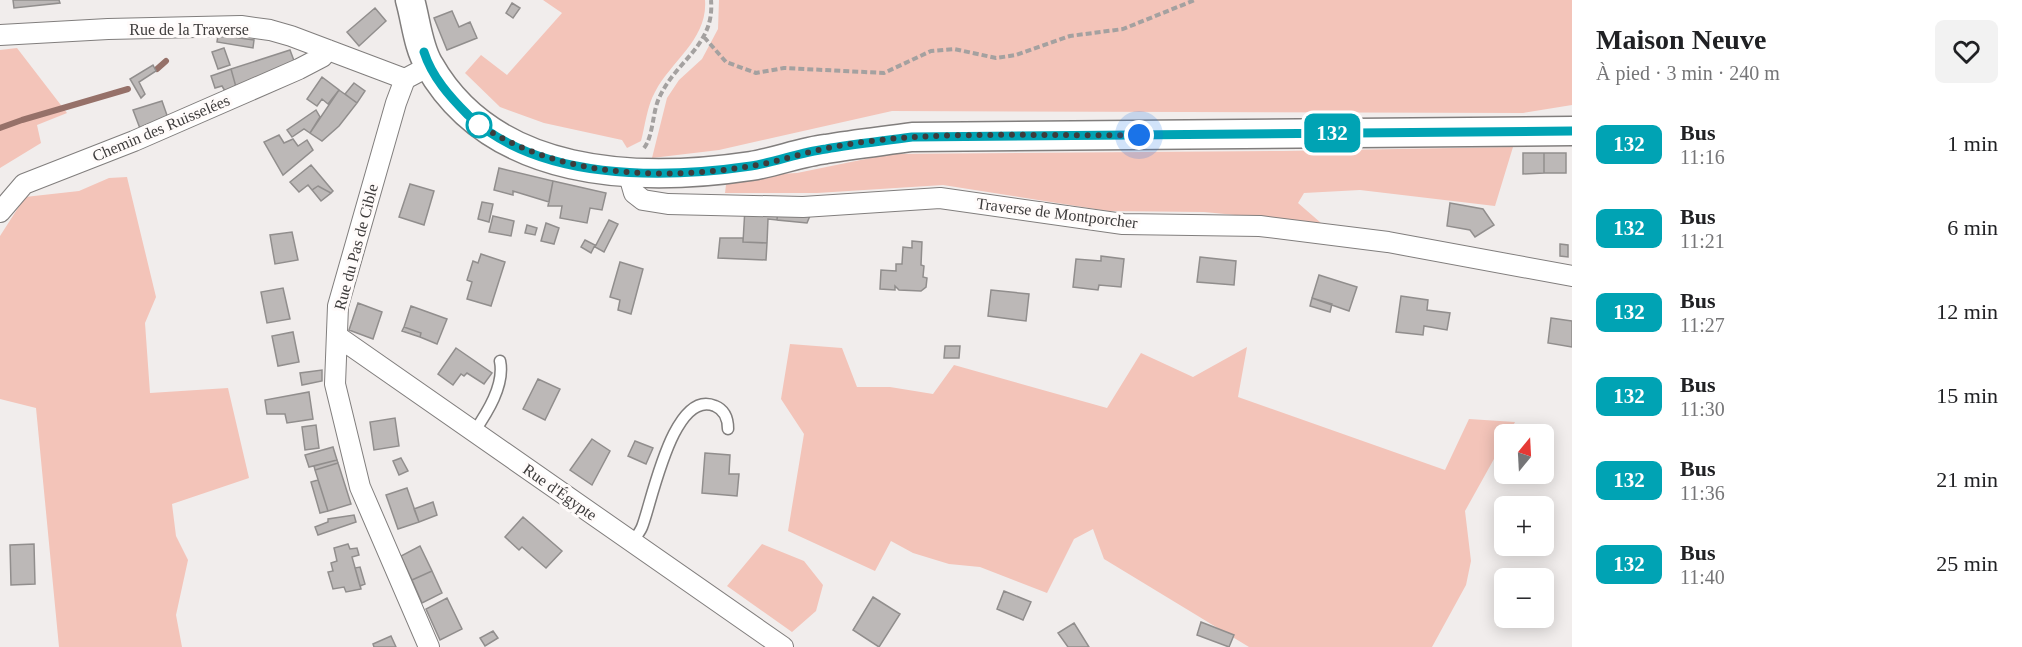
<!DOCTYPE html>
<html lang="fr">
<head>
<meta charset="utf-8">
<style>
	body { margin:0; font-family:"Times New Roman",serif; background:#f2f2f2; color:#202124; height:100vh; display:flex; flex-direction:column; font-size:22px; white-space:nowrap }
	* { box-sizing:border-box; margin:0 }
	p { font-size:20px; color:#757577 }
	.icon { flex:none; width:33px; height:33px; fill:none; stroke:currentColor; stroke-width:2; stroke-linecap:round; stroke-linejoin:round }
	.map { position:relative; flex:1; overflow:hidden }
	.drawer { display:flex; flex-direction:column; background:#fff; width:450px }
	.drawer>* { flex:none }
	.badge { padding:0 12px; border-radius:9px; font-size:21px; line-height:39px }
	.needle { width:39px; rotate:18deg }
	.tools { position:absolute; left:1494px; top:424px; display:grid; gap:12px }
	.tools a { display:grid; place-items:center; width:60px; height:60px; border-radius:9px; background:#fff; box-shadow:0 3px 15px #0003; font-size:30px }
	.you { position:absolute; width:30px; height:30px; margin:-15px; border:4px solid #fff; border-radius:50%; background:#1a73e8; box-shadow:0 0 0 9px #1a73e833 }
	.map>.badge { position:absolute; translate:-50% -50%; box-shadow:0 0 0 3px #fff }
	.round { display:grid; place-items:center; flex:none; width:63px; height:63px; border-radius:9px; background:#f2f2f2 }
	.summary { display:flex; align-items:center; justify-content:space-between; height:102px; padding:0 24px }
	h1 { font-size:28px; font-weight:800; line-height:45px }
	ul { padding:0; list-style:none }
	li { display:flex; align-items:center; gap:18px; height:84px; padding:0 24px }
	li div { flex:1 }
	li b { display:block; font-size:22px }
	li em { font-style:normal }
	li .badge { min-width:66px; font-weight:700; text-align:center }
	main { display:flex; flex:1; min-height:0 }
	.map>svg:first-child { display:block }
	.green { fill:#f3c4b9 }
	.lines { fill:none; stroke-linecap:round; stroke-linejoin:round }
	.stream { stroke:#967169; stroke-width:6 }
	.building { fill:#bcb8b7; stroke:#918e8d; stroke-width:1.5 }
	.lane-casing { stroke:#817e7d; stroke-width:13 }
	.street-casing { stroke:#817e7d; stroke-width:22 }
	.secondary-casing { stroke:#817e7d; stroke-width:31 }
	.path { stroke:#a4a1a0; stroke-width:4; stroke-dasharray:6 3; stroke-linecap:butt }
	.lane { stroke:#fff; stroke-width:10 }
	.street { stroke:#fff; stroke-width:20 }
	.secondary { stroke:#fff; stroke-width:28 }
	.line-casing { stroke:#fff; stroke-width:14 }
	.line { stroke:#00a3b4; stroke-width:9 }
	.walk { stroke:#3e3c3c; stroke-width:6; stroke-dasharray:0 10.8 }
	.stop-dot { fill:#fff; stroke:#00a3b4; stroke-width:3 }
	.labels { text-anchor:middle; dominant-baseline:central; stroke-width:6; stroke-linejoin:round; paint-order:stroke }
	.street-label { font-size:16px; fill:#3e3c3c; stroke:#fffbfa }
</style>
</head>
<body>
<main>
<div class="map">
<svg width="1572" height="647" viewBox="0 0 1572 647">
	<rect width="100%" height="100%" fill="#f1edec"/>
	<path class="green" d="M543,0H705C708,39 672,60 655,92C647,106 645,126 641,141L627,148L622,140L544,123L500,107L465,73L481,55L507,75L562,13Z
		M719,0H1572V105L1523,113L892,111L719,150L652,158L667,98L679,80L702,59L718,29Z
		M17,48L67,113L37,125L41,143L0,168V50Z
		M1513,147L1495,206L1360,190L1304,193L1298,203L1321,223L1204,212L1108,211L943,185L817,193H725L727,177L797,173L890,154L1283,151Z
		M127,177L156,297L145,323L150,393L228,388L249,478L172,504L176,536L188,560L176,615L182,647H59L36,408L0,399V236L25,197L79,191L109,178Z
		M790,344L842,348L857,387H890L933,394L954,365L1107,408L1141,353L1193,377L1247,347L1238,397L1445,470L1469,419L1515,422L1508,435H1504V441L1465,511L1471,561L1466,585L1432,647H1249L1104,559L1093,529L1074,539L1047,593L980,567L949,564L913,553L891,541L875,571L788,531L804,434L781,399Z
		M762,544L804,561L823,585L816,611L792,632L727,586Z"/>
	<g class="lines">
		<path class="stream" d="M157,69L166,61
			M0,128L22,120L128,89"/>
	</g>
	<path class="building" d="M13,0H59L60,3L14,8Z
		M512,3L520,8L513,18L506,13Z
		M375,8L386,21L359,46L347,32Z
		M452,11L459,27L470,22L477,38L447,50L434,18Z
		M218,35L254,40L253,48L217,42Z
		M224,48L230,65L218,69L212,52Z
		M290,50L296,66L236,87L231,69Z
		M153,65L156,71L139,82L145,94L141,98L130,79Z
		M231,69L236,87L225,91L222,86L215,88L211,76Z
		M322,77L339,90L328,104L322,99L317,106L307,99Z
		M354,83L365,91L357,103L345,94Z
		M339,90L357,103L339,126L322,141L310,133Z
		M162,101L169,121L141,131L133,110Z
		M316,110L320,117L310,133L304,129L292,137L287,130Z
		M279,135L284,143L293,139L298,146L307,140L313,150L283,175L264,142Z
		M1523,153H1544V173L1523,174Z
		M1544,153H1566V173H1544Z
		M311,165L333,191L331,193L318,186L312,190L308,185L299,192L290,182Z
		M499,168L553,181L549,202L513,191V195L494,190Z
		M553,181L606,193L602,210L590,208L587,223L560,218L562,206H548Z
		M410,184L434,191L424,225L399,217Z
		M318,186L331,193L321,201L312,190Z
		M482,202L493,204L489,222L478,219Z
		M1450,203L1483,209L1494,225L1475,237L1470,230L1447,226Z
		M745,208L778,209L777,220L768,219L767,243L743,242Z
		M778,209L812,211L807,223L777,220Z
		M493,216L514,221L511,236L489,232Z
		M609,220L618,224L604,252L595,247Z
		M546,223L559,228L554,244L541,241Z
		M527,225L537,228L535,235L525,233Z
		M292,232L298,260L275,264L270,235Z
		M720,238H743V242L767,243L766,260L718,258Z
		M585,240L595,245L591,253L581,247Z
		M912,241L922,242L921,265L924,266L923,277L927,278L926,287L921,291L899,290L895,286V290L880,289L881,270L896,271V264H902L903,247L912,248Z
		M1560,244L1568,245V257L1560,256Z
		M481,254L505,262L491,306L467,299L472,282L467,280L473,261L478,263Z
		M1101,256L1124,259L1121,287L1099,285L1098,290L1073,287L1076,259L1101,261Z
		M1200,257L1236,261L1234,285L1197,282Z
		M620,262L643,269L631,314L618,310L620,300L610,297Z
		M1319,275L1357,287L1349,311L1312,298Z
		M283,288L290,319L267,323L261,292Z
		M991,290L1029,294L1026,321L988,316Z
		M1401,296L1428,300L1427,310L1450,313L1447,330L1424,326L1423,335L1396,332Z
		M1312,298L1332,304L1330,312L1310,306Z
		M358,303L382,312L373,339L349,330Z
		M411,306L447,319L437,344L420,337L421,333L404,327Z
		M1551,318L1572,321V347L1548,343Z
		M404,327L421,333L420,337L402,331Z
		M293,332L299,362L278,366L272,336Z
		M945,346H960L959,358H944Z
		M456,348L492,373L484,384L467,373L464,376L461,374L453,385L438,374Z
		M322,370V381L302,385L300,373Z
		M538,379L560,389L545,420L523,409Z
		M309,392L313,419L287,423L285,414H267L265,400Z
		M395,418L399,446L374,450L370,422Z
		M316,425L319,448L305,450L302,427Z
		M592,439L610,451L592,485L570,470Z
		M635,441L653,448L646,464L628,456Z
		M333,447L337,460L309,467L305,455Z
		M705,453L730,455L729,474H739L737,496L702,493Z
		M401,458L408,471L399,475L393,461Z
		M337,460L338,463L315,470L314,466Z
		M338,463L351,504L328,511L315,470Z
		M318,480L328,511L320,513L311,482Z
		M407,488L419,522L398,529L386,495Z
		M433,502L437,515L419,522L414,509Z
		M354,515L356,522L318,535L315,527L328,522V519Z
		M523,517L562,551L546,568L522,547L519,550L505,537Z
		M34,544L35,584L11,585L10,545Z
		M348,544L350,549L357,548L359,555L352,557L361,589L346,592L344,587L333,589L328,572L333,571L331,563L337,561L334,548Z
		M420,546L432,571L412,580L401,556Z
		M360,567L365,584L360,586L355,568Z
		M432,571L442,593L422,603L412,580Z
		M1004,591L1031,602L1023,620L997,609Z
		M873,597L900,614L879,647L853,630Z
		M447,598L462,629L440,640L426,609Z
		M1201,622L1234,635L1229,647L1197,635Z
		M1074,623L1089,647H1068L1058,633Z
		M493,631L498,638L485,646L480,638Z
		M391,636L396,647H374L373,644Z"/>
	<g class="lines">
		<g class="lane-casing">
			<path id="lane" d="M474,432C487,413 505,385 500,361
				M632,543C635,538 640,532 642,527C652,502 673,388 715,406C725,410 728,419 728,429"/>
		</g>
		<g class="street-casing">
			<path id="street" d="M0,35L108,29L241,26L270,30L291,36L405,79
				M428,63L420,71L405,79L396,103L338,306L335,384L360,487L429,647
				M628,172L634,193L643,200L668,204L803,207L940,198L1123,224L1260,226L1388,242L1572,276
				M0,212L24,184L134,141L299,69L322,57L328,50
				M337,336L783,647"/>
		</g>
		<g class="secondary-casing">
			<path id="secondary" d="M410,0C416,21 418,47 429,65C493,178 637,183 751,166C776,162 801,152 826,149C855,144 884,141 912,137L1572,131"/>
		</g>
		<path class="path" d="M704,37L726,62L756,73L784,68L884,73L931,51L954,49L996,58L1016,55L1070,36L1123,29L1195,0
			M644,148C654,135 652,111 660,96C677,60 715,45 711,0"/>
		<use href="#lane" class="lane"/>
		<use href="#street" class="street"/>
		<use href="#secondary" class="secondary"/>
	</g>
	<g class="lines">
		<g class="line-casing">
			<path id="line" d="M424,52C432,77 450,97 468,115C538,181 662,179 751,166C776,162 801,152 826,149C855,144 884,141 912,137L1572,131"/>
		</g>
		<use href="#line" class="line"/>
		<path class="walk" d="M479,125L477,123C556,177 660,181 752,166C776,162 799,154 823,149C851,143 883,139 913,137C986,133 1065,136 1139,135"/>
	</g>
	<circle class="stop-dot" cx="479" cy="125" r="12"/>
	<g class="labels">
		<g class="street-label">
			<text x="189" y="29">Rue de la Traverse</text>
			<text transform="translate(161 128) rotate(-23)">Chemin des Ruisselées</text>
			<text transform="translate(1057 213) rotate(7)">Traverse de Montporcher</text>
			<text transform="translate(356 247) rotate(-75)">Rue du Pas de Cible</text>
			<text transform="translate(560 492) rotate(35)">Rue d'Égypte</text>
		</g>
	</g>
</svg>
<div class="tools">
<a><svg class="needle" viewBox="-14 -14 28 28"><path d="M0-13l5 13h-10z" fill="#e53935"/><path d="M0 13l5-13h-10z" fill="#757577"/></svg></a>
<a>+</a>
<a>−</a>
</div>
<div class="you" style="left:1139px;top:135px"></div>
<b class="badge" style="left:1332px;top:133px;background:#00a3b4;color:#fff">132</b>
</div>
<section class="drawer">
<div class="summary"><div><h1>Maison Neuve</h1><p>À pied · 3 min · 240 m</p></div><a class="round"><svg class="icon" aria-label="heart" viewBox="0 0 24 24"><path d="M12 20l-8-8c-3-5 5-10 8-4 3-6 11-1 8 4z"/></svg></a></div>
<ul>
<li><span class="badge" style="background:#00a3b4;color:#fff">132</span><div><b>Bus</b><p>11:16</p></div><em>1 min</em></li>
<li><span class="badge" style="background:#00a3b4;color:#fff">132</span><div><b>Bus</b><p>11:21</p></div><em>6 min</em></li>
<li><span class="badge" style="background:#00a3b4;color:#fff">132</span><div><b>Bus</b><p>11:27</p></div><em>12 min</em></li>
<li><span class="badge" style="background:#00a3b4;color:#fff">132</span><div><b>Bus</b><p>11:30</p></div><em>15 min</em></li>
<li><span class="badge" style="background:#00a3b4;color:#fff">132</span><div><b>Bus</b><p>11:36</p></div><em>21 min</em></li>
<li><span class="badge" style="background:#00a3b4;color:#fff">132</span><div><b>Bus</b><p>11:40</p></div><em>25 min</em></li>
</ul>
</section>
</main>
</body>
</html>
